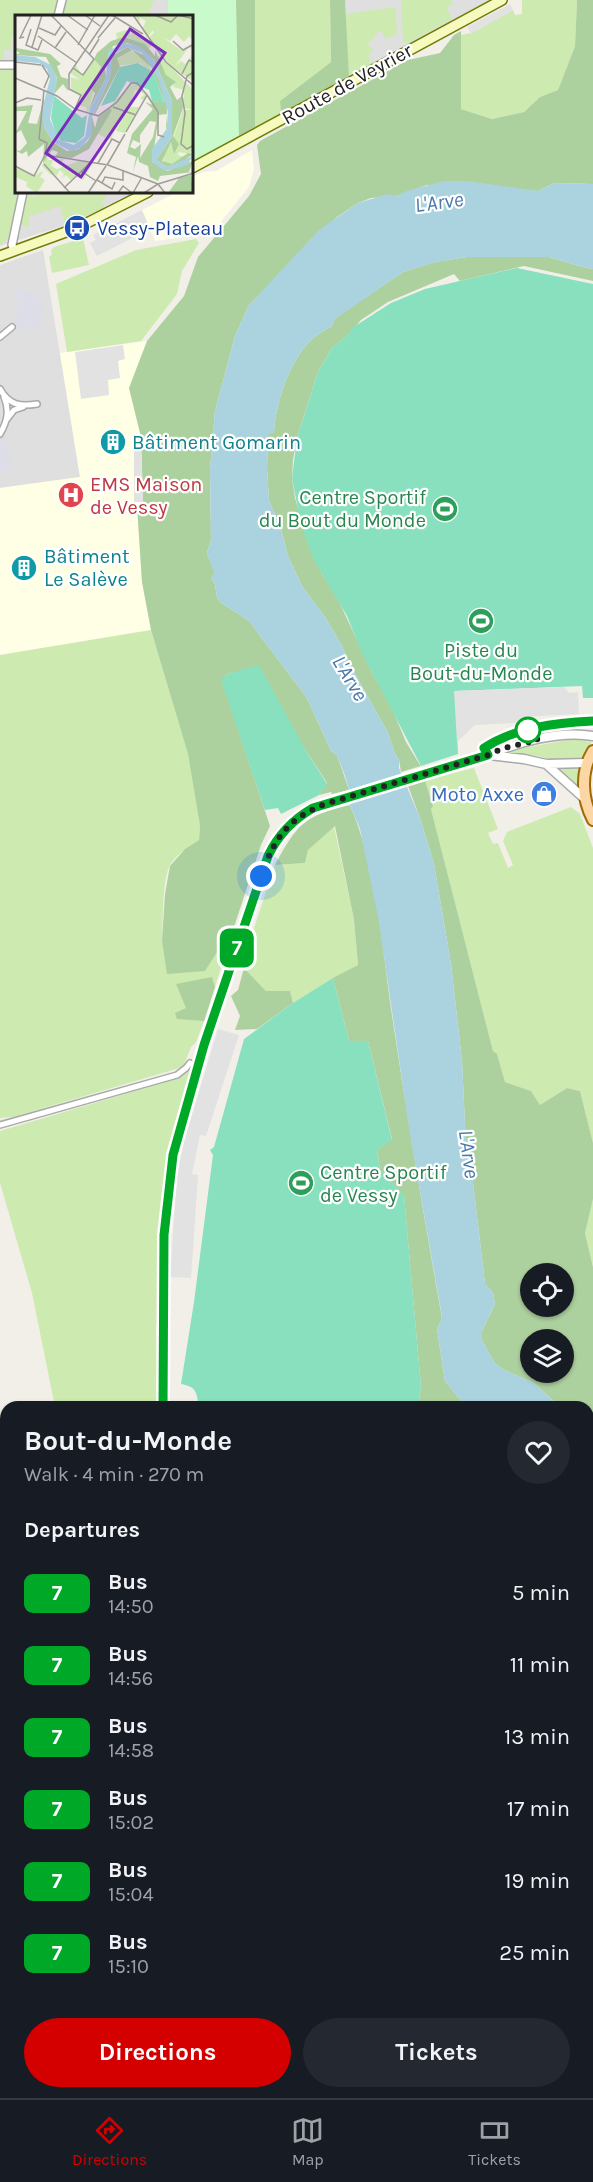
<!DOCTYPE html>
<html lang="en">
<head>
<meta charset="utf-8">
<style>
	body { margin:0; font-family:Karla,sans-serif; background:#242831; color:#f1f3f6; height:100vh; display:flex; flex-direction:column; font-size:22px; white-space:nowrap }
	* { box-sizing:border-box; margin:0 }
	p { font-size:20px; color:#9ea1a6 }
	.icon { flex:none; width:33px; height:33px; fill:none; stroke:currentColor; stroke-width:2; stroke-linecap:round; stroke-linejoin:round }
	.map { position:relative; flex:1; overflow:hidden }
	.side { position:absolute; left:0px; top:1401px; width:594px; height:698px; display:flex; flex-direction:column; background:#171b24; border-radius:18px 18px 0 0; box-shadow:0 2px 4px #0004 }
	.side>* { flex:none }
	.badge { padding:0 12px; border-radius:9px; font-size:21px; line-height:39px }
	.tools { position:absolute; left:520px; top:1263px; display:grid; gap:12px }
	.tools a { display:grid; place-items:center; width:54px; height:54px; border-radius:50%; background:#171b24; box-shadow:0 2px 4px #0004; font-size:30px }
	.you { position:absolute; width:30px; height:30px; margin:-15px; border:4px solid #fff; border-radius:50%; background:#1a73e8; box-shadow:0 0 0 9px #1a73e833 }
	.map>.badge { position:absolute; translate:-50% -50%; box-shadow:0 0 0 3px #fff }
	h2 { padding:0 24px; font-size:22px; line-height:54px }
	.round { display:grid; place-items:center; flex:none; width:63px; height:63px; border-radius:32px; background:#242831 }
	.overview { display:flex; align-items:center; justify-content:space-between; height:102px; padding:0 24px }
	h1 { font-size:28px; font-weight:700; line-height:45px }
	.primary-button { display:flex; gap:12px; margin-top:auto; padding:12px 24px }
	.primary-button a { flex:1; height:69px; border-radius:36px; background:#d40000; color:#fff; font-size:24px; font-weight:700; line-height:69px; text-align:center }
	.primary-button a+a { background:#242831; color:#f1f3f6 }
	ul { padding:0; list-style:none }
	li { display:flex; align-items:center; gap:18px; height:72px; padding:0 24px }
	li div { flex:1 }
	li b { display:block; font-size:22px }
	li em { font-style:normal }
	li .badge { min-width:66px; font-weight:700; text-align:center }
	.tabs { display:flex; justify-content:space-around; align-items:center; height:84px; border-top:2px solid #363941; background:#171b24; font-size:16px; color:#9ea1a6 }
	.tabs a { display:grid; justify-items:center; gap:3px }
	.tabs .selected { color:#d40000 }
	.map>svg:first-child { display:block }
	.residential { fill:#e0dfdf }
	.education { fill:#ffffe5 }
	.grass { fill:#cdebb0 }
	.forest { fill:#add19e; fill-rule:evenodd }
	.park { fill:#c8facc }
	.pitch { fill:#88e0be }
	.parking { fill:#e2e2e2 }
	.plaza { fill:#dddde8 }
	.water { fill:#aad3df }
	.pier { fill:#fff }
	.lines { fill:none; stroke-linecap:round; stroke-linejoin:round }
	.pedestrian-casing { stroke:#a9a9a9; stroke-width:8 }
	.minor-casing { stroke:#a9a9a9; stroke-width:10 }
	.tertiary-casing { stroke:#a9a9a9; stroke-width:11 }
	.secondary-casing { stroke:#707d05; stroke-width:12 }
	.primary-casing { stroke:#a06b00; stroke-width:14 }
	.pedestrian { stroke:#fff; stroke-width:5 }
	.minor { stroke:#fff; stroke-width:7 }
	.tertiary { stroke:#fff; stroke-width:8 }
	.secondary { stroke:#f7fabf; stroke-width:9 }
	.primary { stroke:#fcd6a4; stroke-width:10 }
	.line-casing { stroke:#fff; stroke-width:14 }
	.line { stroke:#00a828; stroke-width:9 }
	.walk { stroke:#222; stroke-width:6; stroke-dasharray:0 10.8 }
	.stop-dot { fill:#fff; stroke:#00a828; stroke-width:3 }
	.labels { text-anchor:middle; dominant-baseline:central; stroke-width:4.5; stroke-linejoin:round; paint-order:stroke }
	.street-label { font-size:20px; fill:#222; stroke:#fff }
	.transit-label { font-size:20px; fill:#164399; stroke:#fff; text-anchor:start }
	.culture-label { font-size:20px; fill:#0d838f; stroke:#fff; text-anchor:start }
	.health-label { font-size:20px; fill:#be3a42; stroke:#fff; text-anchor:start }
	.leisure-label { font-size:20px; fill:#27864d; stroke:#fff; text-anchor:end }
	.shop-label { font-size:20px; fill:#366cbe; stroke:#fff; text-anchor:end }
	.water-label { font-size:21px; font-style:italic; fill:#4a7aab; stroke:#fff }
	.inset-road { fill:none; stroke:#9f9d99; stroke-width:1.5 }
	.view { fill:#7b2cbf; fill-opacity:0.15; stroke:#7b2cbf; stroke-width:3 }
	.inset-edge { fill:none; stroke:#222; stroke-width:3 }
</style>
</head>
<body>
<div class="map">
<svg width="593" height="2098" viewBox="0 0 593 2098">
	<rect width="100%" height="100%" fill="#f2efe9"/>
	<path class="residential" d="M0,0H168L167,16H16V192H134L72,223L0,246Z
		M345,0H498L349,76Z
		M43,250L80,477L0,488V265Z
		M593,1959V2098H0V1963H6V2092H588V1962Z"/>
	<path class="education" d="M252,150L254,169L249,187L220,223L209,230L192,236L155,241L142,210L178,192H192V177L203,172L216,171Z
		M147,341L129,388L141,436L143,502L137,506L142,582L151,630L0,655V488L80,477L60,353Z"/>
	<path class="grass" d="M0,0H57L54,16H16V37H11V50H4V60H0Z
		M65,0H154L149,12L158,16H62Z
		M255,0H330L331,62L280,101L281,113L255,127Z
		M401,0H452L453,4L447,8L452,19L406,44L403,42Z
		M522,0H577L575,46L558,90L540,97L524,112L492,119L461,109V35L471,33L513,10L515,15L522,14Z
		M396,7L397,34L385,39L382,31L375,34L376,37L367,44L374,50L368,56L372,64L349,76L345,14Z
		M0,68H16V192H18L10,237L0,246Z
		M37,192H105L107,196L102,202L105,208L65,225L60,206L28,217L30,224L28,227L20,224L26,195L36,197Z
		M83,238L89,265L52,273L49,256L52,255L51,250L54,247Z
		M196,239L199,243L182,271L177,294L141,341L67,352L56,284L136,250Z
		M151,630L188,753L200,826L199,840C189,846 176,855 170,865C162,879 163,924 162,941L205,970L235,924L204,1021L196,1042L191,1047L183,1067L13,1117L0,1118V655Z
		M573,739L591,742V744L582,760L556,761L538,756L507,753V751Z
		M580,767L579,790L556,768Z
		M474,768L498,829L488,833L493,844L498,843L508,868L513,865L503,841L507,832L571,807L580,814L593,848V1143L580,1091L567,1088L540,1105L531,1091L505,1082L497,1055L493,1051L431,809L433,805L425,780Z
		M334,826L354,920L358,965L293,1003L290,991H266L244,968L247,949L275,865L305,863L308,850Z
		M191,1066C186,1098 173,1128 167,1159C157,1214 159,1269 159,1324L156,1325L157,1358H159V1407H55L32,1293L0,1183V1131L179,1078Z
		M593,1199V1266L585,1233Z
		M6,1449V1514H0V1451Z
		M593,1959V2020L590,2021L591,2027L589,2029L591,2051L588,2052V1962Z
		M0,1963H6V2014L0,2011Z
		M5,2044L6,2092L98,2093L97,2098H0V2054Z
		M518,2092L519,2098H330L304,2093Z"/>
	<path class="forest" d="M168,0H255V127L192,161V16H167Z
		M330,0H345L349,76L281,113L280,101L331,62Z
		M577,0H593V184L554,183L538,191L427,185L396,196L371,198L358,203L337,217L249,305L235,336L215,411L210,469L211,540L207,553L215,574L211,578L215,584L217,597L220,602L249,621L307,698L331,751L337,755L349,790L332,794L331,792L319,795L327,783L305,749L235,672L227,674L222,680L270,826L261,845L235,924L205,971L167,974L162,941L165,894L170,866L185,849L199,840L200,826L188,754L151,630L142,582L137,506L143,502L141,437L129,388L147,341L184,296L198,257L249,196L261,174L257,145L260,141L408,60L440,53L454,35L461,31V109L492,119L524,112L540,97L558,90L575,46Z
		M467,257H549C564,261 577,266 593,269V281L524,266L460,281L454,274L388,302L361,320L348,335L332,348L318,372L309,400L297,438L293,460L292,478L295,498L308,544L322,574L335,593L372,672L390,704L406,742L420,765L421,766L401,772L399,760L395,754L388,733L348,661L342,646L325,617L302,586L288,556L280,525L269,501L267,468L268,434L274,432C276,401 291,355 316,336C321,332 327,329 332,326L334,319L403,272L435,262Z
		M425,780L433,806L431,809L493,1051L497,1054L505,1082L531,1091L540,1105L567,1088L580,1091L593,1143V1199L585,1233L593,1267V1463L588,1454V1407H560L534,1383L502,1369L494,1362L482,1340V1331L495,1304L493,1293L485,1284L472,1174L466,1146L462,1061L451,964L434,864L420,818L408,786ZM531,1274H564V1306H531ZM531,1340H564V1372H531Z
		M350,805C377,868 382,947 392,1015C407,1116 424,1217 442,1318L437,1329L445,1381L466,1407H418L421,1387L404,1196L380,1170L377,1150L392,1139L368,1041H349L333,978L358,965L354,920L335,826L308,850L305,863L275,865C297,824 304,816 350,805Z
		M244,968L266,991H290L293,1003L257,1029L235,1030L240,1016L231,996L238,990Z
		M212,977L215,987L204,1021L177,1019L175,1013L186,1008L176,984Z
		M588,1625C593,1651 593,1686 588,1713Z
		M593,1853V1959L588,1962V1858Z
		M0,1889L6,1892V1963H0Z"/>
	<path class="park" d="M168,0H236L239,136L192,161V16H167Z"/>
	<path class="pitch" d="M517,268L593,284V698H583L582,686L455,691L458,754L421,766L362,653L347,616L315,562L308,545L300,520L292,478L297,438L318,372L332,348L348,335L352,328L391,303L425,289Z
		M259,665L305,749L327,784L319,795L281,814L278,808L265,810L221,680L227,674Z
		M333,978L349,1041H368L392,1140L377,1150L380,1170L404,1195L421,1387L418,1407H205L204,1405L199,1406C196,1392 197,1387 181,1384L194,1302L213,1155L210,1150L214,1147L244,1039L293,1003Z
		M6,1539V1772L0,1771V1540Z"/>
	<path class="parking" d="M510,4L513,10L471,34L467,27Z
		M142,210L150,229L97,256L90,243L96,240L93,235Z
		M123,345L125,359L118,361L120,378L108,380L109,395L81,399L75,352Z
		M134,436H141L143,502H134Z
		M564,687L569,693L578,692L579,714L522,717L515,723L475,725L457,742L454,691Z
		M218,1029L239,1035L206,1136L200,1135L192,1174L198,1175L191,1278L170,1277L177,1177L184,1141Z"/>
	<path class="plaza" d="M15,288L31,291L40,299L43,308L41,320L43,328L41,330L25,327L15,330L11,325L16,314L19,303L14,290Z
		M0,431L5,433L7,449L11,461L10,471L0,472Z"/>
	<path class="water" d="M444,181H466L538,191L554,183L593,184V269C577,266 564,261 549,257H467L436,262L403,272L335,319L332,326C327,329 321,332 316,336C291,355 276,401 274,432L268,435L267,468L269,501L280,525L288,556L302,586L325,617L342,646L348,661L388,733L395,754L399,760V768L420,818L434,864L451,964L462,1061L466,1146L472,1174L485,1284L493,1293L495,1304L482,1331V1340L494,1362L502,1369L534,1383L560,1407H466L445,1381L437,1329L442,1317L409,1128L379,922L360,829L350,805L349,790L345,776L337,755L331,751L307,698L249,621L220,602L217,597L215,584L211,578L214,573L207,553L211,540L210,469L215,411L235,336L249,305L319,230L358,203L388,194L396,196L407,191Z
		M588,1454L593,1463V1643L588,1625Z
		M593,1688V1853L588,1858V1713Z
		M0,1822L6,1826V1892L0,1889Z"/>
	<path class="pier" d="M422,767L425,779L327,810L323,798Z"/>
	<g class="lines">
		<g class="pedestrian-casing">
			<path id="pedestrian" d="M0,337L12,327
				M0,389C9,405 20,407 37,404
				M7,419L14,410L23,407
				M0,434C7,422 10,411 4,397
				M0,1125L177,1075L186,1068L190,1063"/>
		</g>
		<g class="minor-casing">
			<path id="minor" d="M58,16L62,0
				M0,65H16
				M14,251L12,245L23,192
				M104,2098L105,2092
				M164,2098L165,2092"/>
		</g>
		<g class="tertiary-casing">
			<path id="tertiary" d="M489,755L524,759L546,764L587,763
				M546,764L585,799
				M163,1407L164,1235L173,1155L197,1065L268,856C281,831 297,814 325,804L488,755C518,742 560,730 593,736
				M0,1523H6"/>
		</g>
		<g class="secondary-casing">
			<path id="secondary" d="M192,168L502,0
				M0,256L77,228L148,192
				M0,2023L6,2028
				M176,2092L242,2098"/>
		</g>
		<g class="primary-casing">
			<path id="primary" d="M593,751C580,772 582,799 593,820"/>
		</g>
		<use href="#pedestrian" class="pedestrian"/>
		<use href="#minor" class="minor"/>
		<use href="#tertiary" class="tertiary"/>
		<use href="#secondary" class="secondary"/>
		<use href="#primary" class="primary"/>
	</g>
	<g class="lines">
		<g class="line-casing">
			<path id="line" d="M163,1407L164,1235L173,1155L204,1045L268,856C278,835 292,820 313,808L488,755L484,748C516,727 556,723 593,721"/>
		</g>
		<use href="#line" class="line"/>
		<path class="walk" d="M261,876C274,839 287,819 325,804L488,755L504,748L538,740L528,730"/>
	</g>
	<defs>
		<g id="bus-disc" transform="scale(1.35)"><circle r="9.5" fill="#1a4fb4" stroke="#fff"/><path d="M-5-6H5V4H4V6H2V4H-2V6H-4V4H-5ZM-3.5-4V0h7V-4ZM-3.5 1.2v1.5H-2V1.2ZM2 1.2v1.5H3.5V1.2Z" fill="#fff"/></g>
		<g id="building-disc" transform="scale(1.35)"><circle r="9.5" fill="#0f9aa8" stroke="#fff"/><path d="M-4-6H4V6H1V3H-1V6H-4ZM-2.5-4.3h1.7v1.8h-1.7ZM.8-4.3h1.7v1.8H.8ZM-2.5-1h1.7V.8h-1.7ZM.8-1h1.7V.8H.8Z" fill="#fff"/></g>
		<g id="hospital-disc" transform="scale(1.35)"><circle r="9.5" fill="#e0444e" stroke="#fff"/><path d="M-5-5h3v3.5h4V-5h3V5h-3V1.5h-4V5h-3Z" fill="#fff"/></g>
		<g id="stadium-disc" transform="scale(1.35)"><circle r="9.5" fill="#2e9e5b" stroke="#fff"/><path d="M0-5a6.5 5 0 1 0 0 10a6.5 5 0 1 0 0-10ZM-3.5-1.8h7v3.6h-7Z" fill="#fff"/></g>
		<g id="shop-disc" transform="scale(1.35)"><circle r="9.5" fill="#3f7fe0" stroke="#fff"/><path d="M-5-2.5h2.3a2.7 3.5 0 0 1 5.4 0H5L5.5 6h-11ZM-1.5-2.5h3a1.5 2.3 0 0 0-3 0Z" fill="#fff"/></g>
	</defs>
	<g fill-rule="evenodd">
		<use href="#bus-disc" x="77" y="228"/>
		<use href="#building-disc" x="113" y="442"/>
		<use href="#hospital-disc" x="71" y="495"/>
		<use href="#stadium-disc" x="445" y="509"/>
		<use href="#building-disc" x="24" y="568"/>
		<use href="#stadium-disc" x="481" y="621"/>
		<use href="#shop-disc" x="544" y="794"/>
		<use href="#stadium-disc" x="301" y="1183"/>
	</g>
	<circle class="stop-dot" cx="528" cy="730" r="12"/>
	<g class="labels">
		<g class="street-label">
			<text transform="translate(347 84) rotate(-29)">Route de Veyrier</text>
		</g>
		<g class="transit-label">
			<text x="97" y="228">Vessy-Plateau</text>
		</g>
		<g class="culture-label">
			<text x="132" y="442">Bâtiment Gomarin</text>
			<text x="44" y="556">Bâtiment<tspan x="44" dy="23">Le Salève</tspan></text>
		</g>
		<g class="health-label">
			<text x="90" y="484">EMS Maison<tspan x="90" dy="23">de Vessy</tspan></text>
		</g>
		<g class="leisure-label">
			<text x="426" y="497">Centre Sportif<tspan x="426" dy="23">du Bout du Monde</tspan></text>
			<text x="481" y="650" text-anchor="middle">Piste du<tspan x="481" dy="23">Bout-du-Monde</tspan></text>
			<text x="320" y="1172" text-anchor="start">Centre Sportif<tspan x="320" dy="23">de Vessy</tspan></text>
		</g>
		<g class="shop-label">
			<text x="524" y="794">Moto Axxe</text>
		</g>
		<g class="water-label">
			<text transform="translate(439 202) rotate(-8)">L'Arve</text>
			<text transform="translate(350 678) rotate(59)">L'Arve</text>
			<text transform="translate(469 1154) rotate(82)">L'Arve</text>
		</g>
	</g>
	<g transform="translate(15 15)">
		<rect width="178" height="178" fill="#f2efe9"/>
		<path d="M120,0H178V26L174,21L169,27L161,19L155,26L147,22L166,35L178,30V35L174,32L160,51L166,46L170,49L178,39V66L158,53L133,23L139,18L138,15L132,23L127,14L131,6L125,3L124,9ZM117,14L126,19L137,30L134,33L111,22L102,25L101,18L111,15L116,20ZM112,34L128,41L140,61L125,48L102,51V43ZM145,41L178,75V135L174,139L164,137L162,140L170,142L157,149L148,148L149,135L157,127L168,95H177L169,93V75L158,72L160,67L151,61L141,42ZM79,44L86,52L72,99L71,92L65,91L66,82L56,75V62L65,65L55,58L61,50L67,61ZM116,69L124,70L122,73L125,71L132,80L129,86L125,83L130,79L120,75L114,92H125L110,118L101,116L111,95L95,125L83,119L89,98ZM31,141L34,145L49,144L45,150L38,145L36,151L42,154L64,146L78,148L68,165L61,161L56,165L51,160L47,165L50,160L45,164L49,159L45,155L40,163L41,159L36,160L27,151ZM0,153L21,160L29,155L25,162L30,165L22,178L11,171L12,167L0,162Z" fill="#cdebb0"/>
		<path d="M1,19V33L35,39L46,49L42,51L46,62L53,64V76L48,69L39,79L42,63L31,42L0,40L5,38L0,35ZM109,22L130,29L140,41V35L151,60L161,67L155,72L162,85L167,81L168,93L158,121L164,129L159,139L156,127L147,146L157,149L173,138L178,139L166,148L152,152L141,145L157,122V86L139,45L124,32L112,28L98,31L90,51L91,63L72,99L80,78L76,74L86,52L79,44L82,38L96,26ZM112,32L129,40L137,49L151,80L153,112L151,114L152,99L144,100L137,147L152,156L178,146L174,157H178L145,161L143,166L135,162L133,151L124,147L123,141L118,157L121,142L112,138L117,119L138,94L130,87L138,90L130,73L137,86L149,87L137,53L117,35L102,43L105,52L80,99L85,100H78L95,62L97,41ZM135,106L141,107L138,122L125,143L126,129L120,134L115,132L118,125L125,128V120ZM29,83V112L38,127L52,136L64,134L73,126L77,118V101L80,113L83,102L95,93L97,95L74,134L57,143L40,142L43,137L37,135L28,148L29,129L13,142L12,136L7,139L0,135L5,136L12,128L6,115L0,119L12,96H0V92L18,90L13,108L22,109ZM176,160L178,178H153L164,163Z" fill="#add19e" fill-rule="evenodd"/>
		<path d="M123,48L139,58L149,88L137,86L134,75L112,66L100,86L86,91L105,52ZM39,81L67,103L72,100L69,121L61,128L46,126L41,120L36,103Z" fill="#88e0be"/>
		<path d="M108,28L124,31L139,45L157,86V122L141,145L152,152L178,141L172,150L150,156L137,147V134L153,112V97L142,60L127,38L112,32L98,39L95,62L77,102V119L66,133L55,136L38,127L29,112L26,98L35,64L32,54L24,48L0,46V40L20,42L36,50L42,64L35,104L44,125L59,130L70,122L75,94L91,63L93,36Z" fill="#aad3df"/>
		<path class="inset-road" d="M36,0L79,44L68,60L58,53M52,0L73,15M70,0L85,11M97,0L128,19M118,0L151,47L179,71M140,0L156,7L163,0L179,4M24,13L40,20L46,11M16,14L11,30L23,35L27,25M23,21L62,48M9,22L5,23L16,0M83,23L100,3M158,26L168,35L179,29M63,30L80,0M17,32L27,0M40,33L51,17M74,40L84,24M0,47L26,50M27,50L34,61L29,73M179,57L172,61L167,81L170,98L166,129L172,134L179,130M167,59L174,45L179,48M0,63L42,81L60,94M29,75L24,124L32,128L30,140L93,150L143,169M132,80L143,97V120L149,122M0,88L12,83L26,85M98,92L121,100M60,94L83,101L102,87L116,68H122L132,80L111,117M60,94L66,80L54,74V59L94,0M83,148L97,124L105,128M29,149L55,178M92,150L110,119M0,151L19,161L30,140M66,156L81,166M82,165L97,174L100,167M87,168L90,162L108,165V156M143,169L179,158M49,173L76,147M73,178L91,151M103,178L108,171L117,178M118,178L127,162M129,178L143,169L150,178"/>
		<path class="view" d="M115,14L150,38L66,162L31,138Z"/>
		<rect width="178" height="178" class="inset-edge"/>
	</g>
</svg>
<div class="tools">
<a><svg class="icon" aria-label="locate" viewBox="0 0 24 24"><circle cx="12" cy="12" r="6"/><path d="M12 2v4M12 18v4M2 12h4M18 12h4"/></svg></a>
<a><svg class="icon" aria-label="layers" viewBox="0 0 24 24"><path d="M12 4l9 5-9 5-9-5zM3 14l9 5 9-5"/></svg></a>
</div>
<div class="you" style="left:261px;top:876px"></div>
<b class="badge" style="left:237px;top:948px;background:#00a828;color:#fff">7</b>
<section class="side">
<div class="overview"><div><h1>Bout-du-Monde</h1><p>Walk · 4 min · 270 m</p></div><a class="round"><svg class="icon" aria-label="heart" viewBox="0 0 24 24"><path d="M12 20l-8-8c-3-5 5-10 8-4 3-6 11-1 8 4z"/></svg></a></div>
<h2>Departures</h2>
<ul>
<li><span class="badge" style="background:#00a828;color:#fff">7</span><div><b>Bus</b><p>14:50</p></div><em>5 min</em></li>
<li><span class="badge" style="background:#00a828;color:#fff">7</span><div><b>Bus</b><p>14:56</p></div><em>11 min</em></li>
<li><span class="badge" style="background:#00a828;color:#fff">7</span><div><b>Bus</b><p>14:58</p></div><em>13 min</em></li>
<li><span class="badge" style="background:#00a828;color:#fff">7</span><div><b>Bus</b><p>15:02</p></div><em>17 min</em></li>
<li><span class="badge" style="background:#00a828;color:#fff">7</span><div><b>Bus</b><p>15:04</p></div><em>19 min</em></li>
<li><span class="badge" style="background:#00a828;color:#fff">7</span><div><b>Bus</b><p>15:10</p></div><em>25 min</em></li>
</ul>
<div class="primary-button"><a>Directions</a><a>Tickets</a></div>
</section>
</div>
<nav class="tabs">
<a class="selected"><svg class="icon" aria-label="directions" viewBox="0 0 24 24"><path d="M12 3l9 9-9 9-9-9zM9 14v-3h6M13 9l2 2-2 2"/></svg>Directions</a>
<a><svg class="icon" aria-label="map" viewBox="0 0 24 24"><path d="M3 6l6-2 6 2 6-2v14l-6 2-6-2-6 2zM9 4v14M15 6v14"/></svg>Map</a>
<a><svg class="icon" aria-label="tickets" viewBox="0 0 24 24"><path d="M3 7h18v10H3zM15 7v10"/></svg>Tickets</a>
</nav>
</body>
</html>
